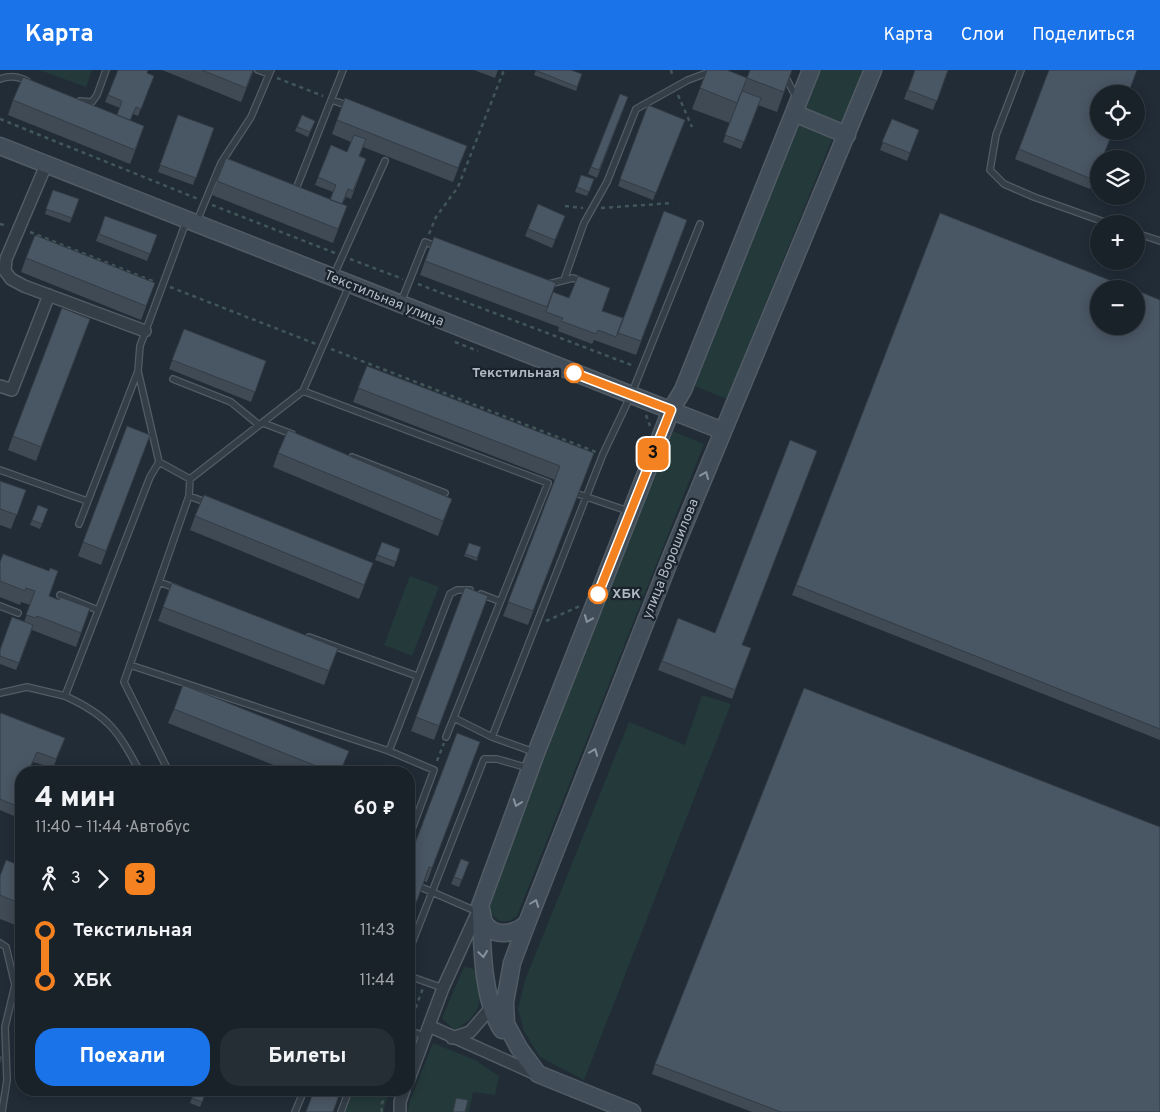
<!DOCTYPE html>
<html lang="ru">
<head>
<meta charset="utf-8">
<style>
	body { margin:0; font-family:Overpass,sans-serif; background:#262e35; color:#f1f3f6; height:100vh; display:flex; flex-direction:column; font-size:19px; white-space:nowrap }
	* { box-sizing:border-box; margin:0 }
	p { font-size:16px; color:#9fa3a8 }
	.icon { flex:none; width:28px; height:28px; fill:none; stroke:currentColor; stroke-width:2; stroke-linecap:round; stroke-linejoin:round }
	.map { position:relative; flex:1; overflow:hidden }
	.details { position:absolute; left:15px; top:696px; width:400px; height:330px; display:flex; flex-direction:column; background:#192129; border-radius:20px; box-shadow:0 2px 12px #0003,0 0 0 1px #373e46 }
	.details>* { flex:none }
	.badge { padding:0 10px; border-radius:8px; font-size:18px; line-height:32px }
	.fabs { position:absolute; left:1090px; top:15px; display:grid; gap:10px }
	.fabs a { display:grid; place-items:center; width:55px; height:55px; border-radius:50%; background:#192129; box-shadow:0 2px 12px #0003,0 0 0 1px #373e46; font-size:25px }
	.map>.badge { position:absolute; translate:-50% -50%; box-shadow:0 0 0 2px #fff }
	.legs { display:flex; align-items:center; gap:8px; height:55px; padding:0 20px; font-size:16px }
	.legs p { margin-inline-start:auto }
	.headline { display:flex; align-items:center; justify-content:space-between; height:85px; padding:0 20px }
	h1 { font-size:28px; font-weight:800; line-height:38px }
	.primary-button { display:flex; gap:10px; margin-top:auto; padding:10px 20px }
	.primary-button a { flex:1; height:58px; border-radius:20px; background:#1a73e8; color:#fff; font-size:20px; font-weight:800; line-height:58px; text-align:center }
	.primary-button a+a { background:#262e35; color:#f1f3f6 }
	ul { padding:0 20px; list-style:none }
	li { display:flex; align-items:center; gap:18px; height:50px; font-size:19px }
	li i { display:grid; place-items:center; width:8px; height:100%; margin:0 6px; background:currentColor }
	li i::after { content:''; width:12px; height:12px; margin:-6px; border:4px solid; border-radius:50%; background:#192129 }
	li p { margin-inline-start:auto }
	li:first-child i { background:linear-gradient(#0000 50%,currentColor 0) }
	li:last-child i { background:linear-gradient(currentColor 50%,#0000 0) }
	header { display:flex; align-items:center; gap:30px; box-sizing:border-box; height:70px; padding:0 25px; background:#1a73e8; color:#fff }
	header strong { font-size:24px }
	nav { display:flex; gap:28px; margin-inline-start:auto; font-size:18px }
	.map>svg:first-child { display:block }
	.green { fill:#243939 }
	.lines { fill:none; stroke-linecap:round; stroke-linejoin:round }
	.service-casing { stroke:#525c65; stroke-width:8 }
	.minor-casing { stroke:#525c65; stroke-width:14 }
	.secondary-casing { stroke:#525c65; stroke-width:19 }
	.path { stroke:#425657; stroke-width:2.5; stroke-dasharray:4 4; stroke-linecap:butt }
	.service { stroke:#343e47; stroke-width:5.5 }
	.minor { stroke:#343e47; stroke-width:11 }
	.secondary { stroke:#424d5a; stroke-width:16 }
	.wall { fill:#3f4a55 }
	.shaded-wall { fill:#333c45 }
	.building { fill:#495663; stroke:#333c45 }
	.oneway { stroke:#88939f }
	.line-1-casing { stroke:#fff; stroke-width:11 }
	.line-1 { stroke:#f58220; stroke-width:8 }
	.stop-1-dot { fill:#fff; stroke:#f58220; stroke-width:2.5 }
	.labels { text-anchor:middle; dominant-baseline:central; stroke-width:4.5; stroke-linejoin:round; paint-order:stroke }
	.street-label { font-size:14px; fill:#aeb9c4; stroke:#1a232c }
	.stop-label { font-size:14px; font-weight:bold; fill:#aeb9c4; stroke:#1a232c; text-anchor:end }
</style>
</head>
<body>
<header>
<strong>Карта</strong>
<nav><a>Карта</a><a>Слои</a><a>Поделиться</a></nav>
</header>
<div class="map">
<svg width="1160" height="1042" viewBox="0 0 1160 1042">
	<rect width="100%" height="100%" fill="#212c37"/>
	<path class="green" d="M39,0H92L86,17Z
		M811,0H873L847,65L794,43Z
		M798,55L832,69L727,329L693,315Z
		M673,361L704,374L517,846L509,851H500L487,842V821Z
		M410,506L439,517L412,586L384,575Z
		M702,625L731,634L584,1010L540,987L524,961L518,939L525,910L629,652L685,675Z
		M464,897L479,900C482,929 483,945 454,960L442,948Z
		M433,973L475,990L499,1006L495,1025L473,1022L469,1042H408L409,1033Z
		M353,1020H390L383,1042H344Z"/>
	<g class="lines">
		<g class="service-casing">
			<path id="service" d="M258,0L269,4
				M782,0L797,29
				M1021,0L996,65L990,100L1004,114L1034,127L1110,154
				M0,9C10,5 18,6 27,11
				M332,30L349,36
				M80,31L92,32L97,25L106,0
				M221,93L251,47L271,0
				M291,118L296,119L343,0
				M197,151L221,93L231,96
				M186,152L140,276L138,301L159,392L190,409
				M1136,163L1160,171
				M333,207L385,91
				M564,210L584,153L607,112L636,39L688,10L715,0
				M549,214L573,208L583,212
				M401,232L425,172L438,177
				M173,309L231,332L259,355
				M303,321L349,216
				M263,353L292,364
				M352,387L445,423
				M0,400L87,431
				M578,424L628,441
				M189,426L208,433
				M79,454L138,301
				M159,512L178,519
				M481,524L499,531
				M60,525L98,540
				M0,536L18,543
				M309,567L417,606
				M130,595L389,681
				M0,623L27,617L65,626L150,407L159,392
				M65,626C109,646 118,661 140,702
				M454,648L492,667L534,682
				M492,667L603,384L631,325L700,154
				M169,702L124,612L189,426L190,409L303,321L548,413L446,667
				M409,767L434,700L389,681L450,524L457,520H470
				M409,812L478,842
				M0,873L6,877L15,915L5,957L7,1010L2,1042
				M409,881L484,689H497L528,698
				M409,906L443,918
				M16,914L21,898
				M409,960L425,967
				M295,1042L304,1020
				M341,1042L349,1020"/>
		</g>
		<g class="minor-casing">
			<path id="minor" d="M46,95L6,189L5,201L11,209L24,216L145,261
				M0,316L12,320L49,225
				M429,956L536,1004
				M452,968L470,962L496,932
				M409,1009L443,918L479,839
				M400,1042V1032L404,1020"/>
		</g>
		<g class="secondary-casing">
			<path id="secondary" d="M811,0L683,320L671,340L536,683L480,836C482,840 482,848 484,852C494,869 516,864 527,853L673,482L873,0
				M794,43L847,65
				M0,76L723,361
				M481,843C482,877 483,932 502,960
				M527,853L512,893L505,932L506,954L519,978L538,1004L632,1042"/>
		</g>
		<path class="path" d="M671,0L673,8
			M277,8L323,26
			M678,25L692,57
			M0,49L198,129
			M212,135L335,183
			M565,136L583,138
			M601,138L673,133
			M0,154L8,156
			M30,162L155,212
			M429,164L436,147L458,117L504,0
			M350,189L403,209
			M418,214L634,296
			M170,217L316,274
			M455,272L478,281
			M331,279L596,382
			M646,345L650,356
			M546,551L580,536
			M437,691L444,673
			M410,953L423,918
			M382,1042L381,1036L387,1020"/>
		<use href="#service" class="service"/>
		<use href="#minor" class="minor"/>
		<use href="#secondary" class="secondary"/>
	</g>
	<path class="wall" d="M118,0L147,4L154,6L138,46L133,44L130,51L139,71L130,94L8,45L13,30L117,45L120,38L105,32Z
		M162,0H254L241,32Z
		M474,0H498L495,8Z
		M536,0L582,4L576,21L534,5Z
		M707,0L747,8L792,0L777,42L758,35L741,79L723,72L730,53L692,39Z
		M915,0H948L933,40L904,29Z
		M1049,0L1099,98L1090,119L1015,89Z
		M620,24L628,27L597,108L588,104Z
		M648,35L685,50L653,130L618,116Z
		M178,45L214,58L193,115L158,102Z
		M302,45L315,51L308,67L295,61Z
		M892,49L919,60L907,91L880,80Z
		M337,50L467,76L453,112L363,77L359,87L366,89L351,129L346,127L342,134L347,136L333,173L212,125L226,88L330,130L333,122L315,115L331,75L347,82L351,72L332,64Z
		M581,105L594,109L587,126L575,122Z
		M53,120L79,129L70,153L45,144Z
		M538,134L565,146L552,178L525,166Z
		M940,143L1160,230V670L792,525Z
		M105,146L157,165L147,191L96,171Z
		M687,150L636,285L594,270L592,274L558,261L559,257L420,205L425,191L551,227L602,241L623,248Z
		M26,188L155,213L141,250L21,202Z
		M90,249L36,391L8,380L13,366Z
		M184,259L266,291L251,332L169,299Z
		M367,296L594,383L528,555L503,546L555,410L353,332Z
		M150,365L101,495L78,486L83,472Z
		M278,383L452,429L438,466L273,397Z
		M0,411L26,420L11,459L0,455Z
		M38,435L48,439L40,459L30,455Z
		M195,446L373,493L359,529L190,460Z
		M382,472L400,479L394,497L375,490Z
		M469,473L481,477L477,491L464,486Z
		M0,492L49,526L59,530L90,538L76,577L32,560L16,600L0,594V580L24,552L30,535L21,532L20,535L0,527Z
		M172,513L338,578L324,615L158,551Z
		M465,517L488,526L434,670L411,661Z
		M678,548L751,578L732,629L658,600Z
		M174,639L341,702H291L168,653Z
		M0,645L65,668L53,698L33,692L29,702H21V749L0,740Z
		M457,663L480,672L427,812L424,811L412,845L409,844V791Z
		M461,789L469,792L459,817L451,814Z
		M21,796V857L0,849V806Z
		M655,994L1160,1042H752L652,1004Z
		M195,1020H207L200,1037L190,1033Z"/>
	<path class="shaded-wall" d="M452,429L447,443L438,466L443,451Z"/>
	<path class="building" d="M118,0H148L147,3L154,6L141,39L136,37L130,50L117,45L122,31L108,25Z
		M202,0H253L246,18Z
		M535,0H571L582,4L577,17Z
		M707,0H727L747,8L737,33L700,18Z
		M750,0H792L784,22L747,8Z
		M915,0H948L937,31L908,20Z
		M1049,0H1137L1128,24H1099V61H1113L1102,89H1099V97L1094,110L1019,79Z
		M23,7L144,56L135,80L13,30Z
		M742,21L761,28L744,72L725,65Z
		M620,24L628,27L599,100L591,97Z
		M345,28L467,76L458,98L337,50Z
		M648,35L685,50L656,123L620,109Z
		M178,45L214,58L196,108L160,95Z
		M302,45L315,51L310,62L297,57Z
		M892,49L919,60L910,83L882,72Z
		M354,65L366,69L359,86L366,89L353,121L348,119L342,134L330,130L336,115L318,107L331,75L347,82Z
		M226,88L347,136L338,159L217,111Z
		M581,105L594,109L589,122L577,117Z
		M53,120L79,129L72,148L46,139Z
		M538,134L565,146L555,170L528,159Z
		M664,141L687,150L641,271L618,263Z
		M940,143L1132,219H1099V256H1136V220L1160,230V659L796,515Z
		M105,146L157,165L150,184L99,164Z
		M35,165L155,213L146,236L26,188Z
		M434,167L556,213L547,237L425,191Z
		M578,206L610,218L602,241L623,248L616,267L598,260L596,264L561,251L563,248L546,242L553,222L569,228Z
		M62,238L90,249L41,377L13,366Z
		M184,259L266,291L255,322L172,290Z
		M367,296L594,383L533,541L508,532L560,396L358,318Z
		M127,356L150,365L106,481L83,472Z
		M288,360L452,429L443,451L278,383Z
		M790,370L817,381L742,575L751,578L735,620L662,591L678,548L715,563Z
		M0,411L26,420L17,445L0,439Z
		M204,425L373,493L364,515L195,446Z
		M38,435L48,439L42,454L32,450Z
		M382,472L400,479L396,492L377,485Z
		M469,473L481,477L477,488L465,484Z
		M3,484L49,501L50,498L58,501L49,526L59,530L60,527L90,538L81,563L37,546L36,548L26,545L35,521L26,518L25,521L0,511V492Z
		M172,513L338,578L329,601L163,537Z
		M465,517L488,526L439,656L416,647Z
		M12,547L33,555L19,593L0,586V580Z
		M183,615L349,681L340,702H331L174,639Z
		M804,618L1160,757V1042H781L655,994Z
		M1,643L65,668L56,689L37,682L28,702H21V738L0,729V645Z
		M457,663L480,672L432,798L429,797L417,831L409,828V803H411L415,791L409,789Z
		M461,789L469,792L462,810L454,807Z
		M6,790L21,796V834L0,825V806Z
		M0,986L2,987L0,993Z
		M195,1020H207L202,1032L192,1028Z
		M314,1020H341L333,1042H306Z
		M456,1028L468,1030L465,1042H453Z"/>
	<defs><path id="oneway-chevron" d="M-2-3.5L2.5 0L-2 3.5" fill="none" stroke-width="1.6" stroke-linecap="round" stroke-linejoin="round" transform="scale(1.25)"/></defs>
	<g class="oneway">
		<use href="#oneway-chevron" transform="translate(705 405) rotate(-67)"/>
		<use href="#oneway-chevron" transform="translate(588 549) rotate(112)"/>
		<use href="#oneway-chevron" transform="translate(594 682) rotate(-69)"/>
		<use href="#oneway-chevron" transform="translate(517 733) rotate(110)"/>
		<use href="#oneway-chevron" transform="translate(535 833) rotate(-69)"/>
		<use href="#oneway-chevron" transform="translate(483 884) rotate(82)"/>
	</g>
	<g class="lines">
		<g class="line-1-casing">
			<path id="line-1" d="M574,303L671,340L598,524"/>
		</g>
		<use href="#line-1" class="line-1"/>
	</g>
	<g class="stop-1-dot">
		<circle cx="574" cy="303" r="9"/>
		<circle cx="598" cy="524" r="9"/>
	</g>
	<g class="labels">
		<g class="street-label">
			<text transform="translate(384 229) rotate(22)">Текстильная улица</text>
			<text transform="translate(671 489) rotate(-68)">улица Ворошилова</text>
		</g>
		<g class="stop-label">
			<text x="560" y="303">Текстильная</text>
			<text x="612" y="524" text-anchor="start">ХБК</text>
		</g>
	</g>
</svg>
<div class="fabs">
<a><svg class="icon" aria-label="locate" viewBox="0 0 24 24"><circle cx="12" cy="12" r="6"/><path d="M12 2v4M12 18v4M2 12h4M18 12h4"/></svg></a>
<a><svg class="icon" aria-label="layers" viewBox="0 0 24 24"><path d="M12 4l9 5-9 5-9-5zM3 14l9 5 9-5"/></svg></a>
<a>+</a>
<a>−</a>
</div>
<b class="badge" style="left:653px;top:384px;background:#f58220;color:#111">3</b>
<section class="details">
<div class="headline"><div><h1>4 мин</h1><p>11:40 – 11:44 · Автобус</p></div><b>60 ₽</b></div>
<div class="legs"><svg class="icon" aria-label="walk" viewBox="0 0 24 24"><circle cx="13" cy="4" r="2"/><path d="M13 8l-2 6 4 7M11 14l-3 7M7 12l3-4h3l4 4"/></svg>3<svg class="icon" aria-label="forward" viewBox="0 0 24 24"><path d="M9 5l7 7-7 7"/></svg><b class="badge" style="background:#f58220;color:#111">3</b></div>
<ul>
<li><i style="color:#f58220"></i><b>Текстильная</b><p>11:43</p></li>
<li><i style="color:#f58220"></i><b>ХБК</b><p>11:44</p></li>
</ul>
<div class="primary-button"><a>Поехали</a><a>Билеты</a></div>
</section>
</div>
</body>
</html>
